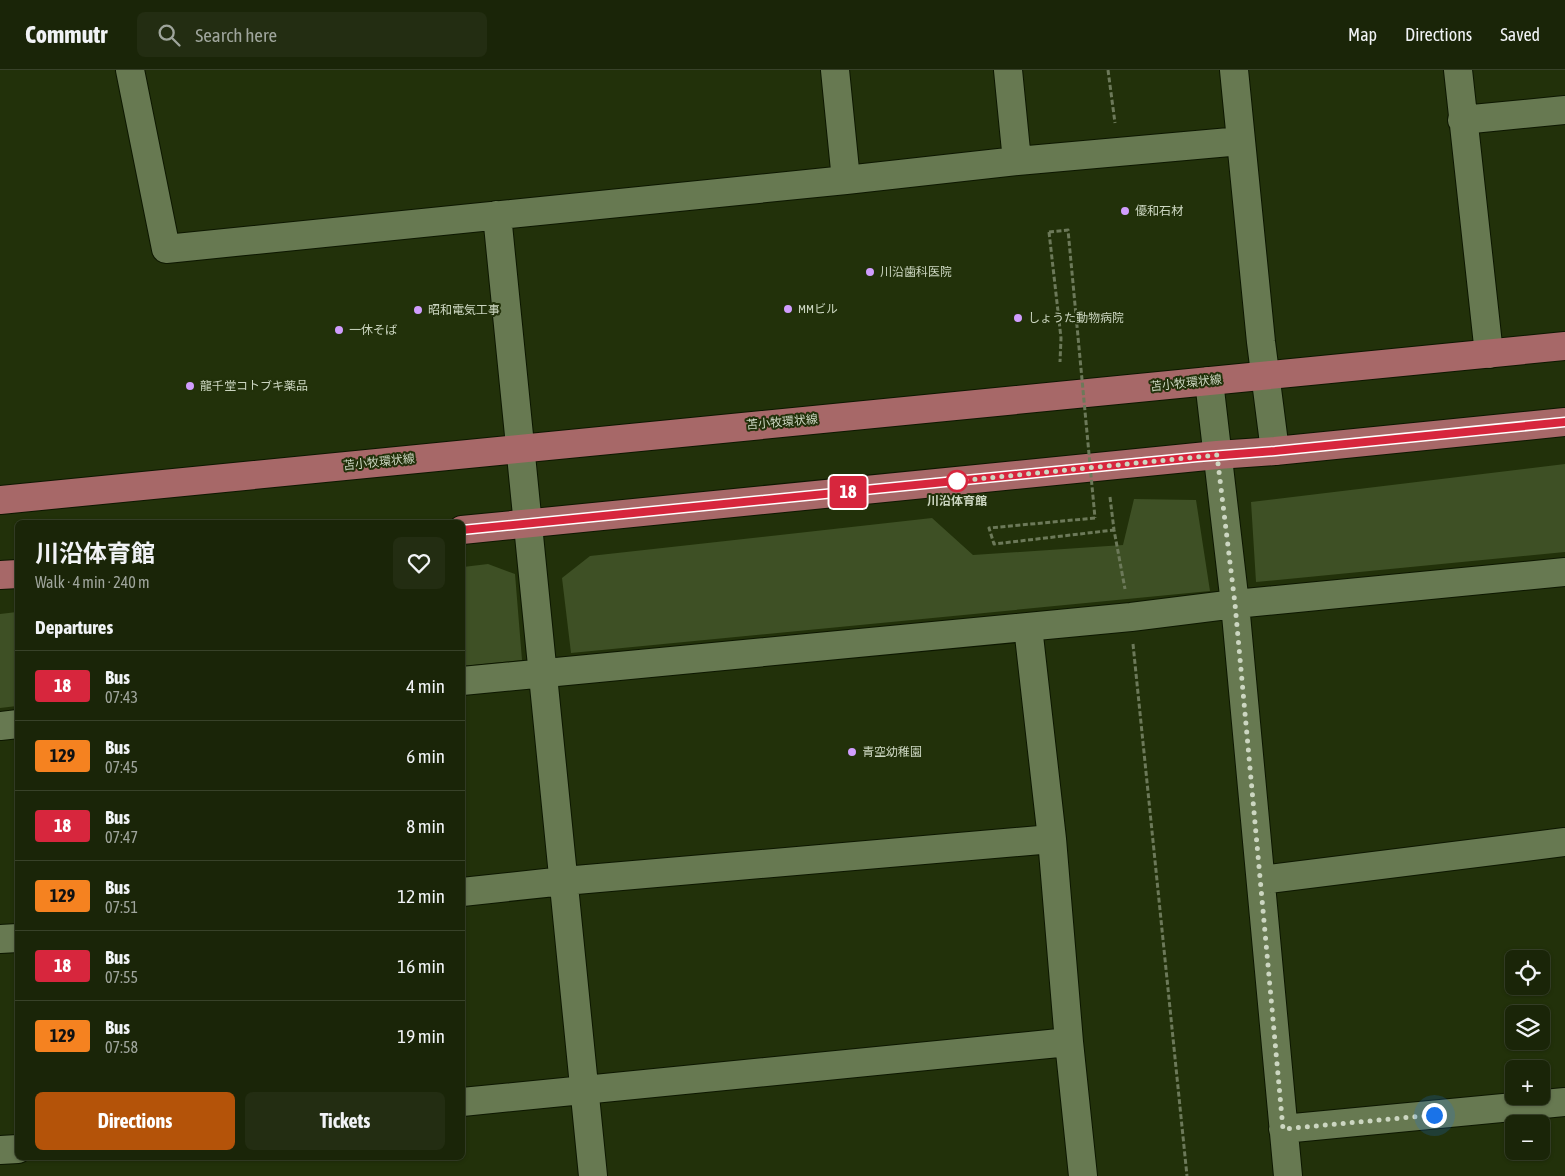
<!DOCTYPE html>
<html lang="en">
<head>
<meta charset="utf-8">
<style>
	body { margin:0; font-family:"Asap Condensed","Noto Sans JP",sans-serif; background:#232d12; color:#f1f3f6; height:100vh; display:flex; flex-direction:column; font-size:19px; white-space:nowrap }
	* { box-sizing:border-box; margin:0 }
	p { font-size:16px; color:#9fa59c }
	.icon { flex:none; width:28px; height:28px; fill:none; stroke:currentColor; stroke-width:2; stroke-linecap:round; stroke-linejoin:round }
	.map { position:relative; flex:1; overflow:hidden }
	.drawer { position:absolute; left:15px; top:450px; width:450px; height:640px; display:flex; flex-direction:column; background:#1a2508; border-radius:8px; box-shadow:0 1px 4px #0004,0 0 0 1px #384229 }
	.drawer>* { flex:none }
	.badge { padding:0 10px; border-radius:4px; font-size:18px; line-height:32px }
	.tools { position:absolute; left:1505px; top:880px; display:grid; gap:10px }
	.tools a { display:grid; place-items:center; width:45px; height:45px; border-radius:8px; background:#1a2508; box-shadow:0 1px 4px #0004,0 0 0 1px #384229; font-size:25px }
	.you { position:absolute; width:25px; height:25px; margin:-12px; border:4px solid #fff; border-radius:50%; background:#1a73e8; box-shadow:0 0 0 8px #1a73e833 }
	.map>.badge { position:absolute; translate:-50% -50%; box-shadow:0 0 0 2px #fff }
	h2 { padding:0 20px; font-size:19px; line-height:45px }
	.round { display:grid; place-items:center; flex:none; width:52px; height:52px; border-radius:8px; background:#232d12 }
	.head { display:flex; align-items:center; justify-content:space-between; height:85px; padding:0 20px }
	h1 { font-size:24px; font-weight:700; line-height:38px }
	.primary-button { display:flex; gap:10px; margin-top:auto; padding:10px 20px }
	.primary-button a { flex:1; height:58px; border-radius:8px; background:#b45309; color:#fff; font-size:20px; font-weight:700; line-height:58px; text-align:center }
	.primary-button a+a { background:#232d12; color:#f1f3f6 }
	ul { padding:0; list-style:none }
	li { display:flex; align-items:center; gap:15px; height:70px; padding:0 20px; border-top:1px solid #384229 }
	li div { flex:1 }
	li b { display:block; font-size:19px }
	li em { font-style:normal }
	li .badge { min-width:55px; font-weight:700; text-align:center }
	header { display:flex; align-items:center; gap:30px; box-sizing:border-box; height:70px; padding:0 25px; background:#1a2508; border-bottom:1px solid #384229 }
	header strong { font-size:24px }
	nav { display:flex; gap:28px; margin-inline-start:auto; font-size:18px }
	.search { width:350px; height:45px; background:#232d12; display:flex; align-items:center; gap:12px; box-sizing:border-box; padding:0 18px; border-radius:8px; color:#9fa59c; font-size:19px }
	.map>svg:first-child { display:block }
	.green { fill:#3e5025 }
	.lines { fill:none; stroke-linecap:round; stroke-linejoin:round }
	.minor-casing { stroke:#0d1700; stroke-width:30 }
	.major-casing { stroke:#0d1700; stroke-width:30 }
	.path { stroke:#6c7959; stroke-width:3; stroke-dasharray:5 2.5; stroke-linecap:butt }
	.minor { stroke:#677951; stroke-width:28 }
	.major { stroke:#a76868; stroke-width:28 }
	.path-bridge { stroke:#6c7959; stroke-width:3; stroke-dasharray:5 2.5; stroke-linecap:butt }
	.line-casing { stroke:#fff; stroke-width:11 }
	.line { stroke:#d7263d; stroke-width:8 }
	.walk { stroke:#ccd6c1; stroke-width:5; stroke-dasharray:0 9 }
	.poi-dot { fill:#d19dfe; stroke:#22310a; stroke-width:2 }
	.stop-dot { fill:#fff; stroke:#d7263d; stroke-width:2.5 }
	.labels { text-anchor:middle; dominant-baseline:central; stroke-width:4; stroke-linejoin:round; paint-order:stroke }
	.poi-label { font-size:12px; fill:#ccd6c1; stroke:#22310a; text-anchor:start }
	.street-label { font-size:12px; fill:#ccd6c1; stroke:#22310a }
	.stop-label { font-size:12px; font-weight:bold; fill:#ccd6c1; stroke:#22310a }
</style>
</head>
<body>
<header>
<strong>Commutr</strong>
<div class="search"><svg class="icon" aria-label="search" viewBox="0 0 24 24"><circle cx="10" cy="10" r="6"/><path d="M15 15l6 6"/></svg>Search here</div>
<nav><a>Map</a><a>Directions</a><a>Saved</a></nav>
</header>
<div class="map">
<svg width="1565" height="1106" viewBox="0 0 1565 1106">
	<rect width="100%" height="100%" fill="#22310a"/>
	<path class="green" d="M1565,394V482L1256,512L1251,432Z
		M1134,429L1196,430L1210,521L571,583L562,508L590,486L932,448L973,485L1123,475Z
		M488,494L515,504L522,590L463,596V497Z
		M17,542V636L0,638V544Z"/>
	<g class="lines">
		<g class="minor-casing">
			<path id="minor" d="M130,0L166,179L846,110L1017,91L1241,71
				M835,0L846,110
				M1008,0L1017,91
				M1234,0L1261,272L1275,381
				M1458,0L1489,284
				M1462,50L1565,40
				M497,145L593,1106
				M1209,311L1235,534L1288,1106
				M1028,557L1052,769L1069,972L1083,1106
				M462,611L1131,547L1235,534L1565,502
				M0,656L18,654
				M1261,810L1565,772
				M462,822L564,811L1052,769
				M0,869L18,868
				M462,1032L1069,972
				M1283,1059L1565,1032
				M0,1080L18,1079"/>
		</g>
		<g class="major-casing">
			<path id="major" d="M0,430L1565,276
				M462,460L1217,385L1275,381L1565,352
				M0,505L18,504"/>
		</g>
		<path class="path" d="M1108,0L1115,53
			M1049,162L1061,268L1060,292
			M1110,427L1114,460L1125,519
			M1095,448L989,458L994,474L1114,460
			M1133,574L1187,1106"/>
		<use href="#minor" class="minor"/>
		<use href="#major" class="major"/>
		<path class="path-bridge" d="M1049,162L1068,160L1095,448"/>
	</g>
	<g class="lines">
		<g class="line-casing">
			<path id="line" d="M462,460L1197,387L1275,381L1565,352"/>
		</g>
		<use href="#line" class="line"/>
		<path class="walk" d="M957,411L1217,385L1235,534L1283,1059L1434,1045"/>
	</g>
	<g class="poi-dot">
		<circle cx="1125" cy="141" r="5"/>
		<circle cx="870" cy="202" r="5"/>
		<circle cx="788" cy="239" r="5"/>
		<circle cx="418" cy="240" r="5"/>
		<circle cx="1018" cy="248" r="5"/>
		<circle cx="339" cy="260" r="5"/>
		<circle cx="190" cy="316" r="5"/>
		<circle cx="852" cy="682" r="5"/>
	</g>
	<circle class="stop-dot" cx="957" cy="411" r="10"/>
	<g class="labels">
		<g class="poi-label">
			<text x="1135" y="141">優和石材</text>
			<text x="880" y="202">川沿歯科医院</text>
			<text x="798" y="239">MMビル</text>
			<text x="428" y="240">昭和電気工事</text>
			<text x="1028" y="248">しょうた動物病院</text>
			<text x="349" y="260">一休そば</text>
			<text x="200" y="316">龍千堂コトブキ薬品</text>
			<text x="862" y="682">青空幼稚園</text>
		</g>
		<g class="street-label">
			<text transform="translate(1186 313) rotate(-6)">苫小牧環状線</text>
			<text transform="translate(782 352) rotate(-5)">苫小牧環状線</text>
			<text transform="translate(379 392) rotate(-6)">苫小牧環状線</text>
		</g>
		<g class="stop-label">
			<text x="957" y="431">川沿体育館</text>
		</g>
	</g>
</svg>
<div class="tools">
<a><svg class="icon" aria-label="locate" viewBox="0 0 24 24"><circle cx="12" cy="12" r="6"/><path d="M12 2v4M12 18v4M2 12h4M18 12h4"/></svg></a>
<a><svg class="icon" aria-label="layers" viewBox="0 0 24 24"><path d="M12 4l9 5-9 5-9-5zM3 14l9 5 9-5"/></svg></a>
<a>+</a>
<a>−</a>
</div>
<div class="you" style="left:1434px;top:1045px"></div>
<b class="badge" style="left:848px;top:422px;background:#d7263d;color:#fff">18</b>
<section class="drawer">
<div class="head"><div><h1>川沿体育館</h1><p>Walk · 4 min · 240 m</p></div><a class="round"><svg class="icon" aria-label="heart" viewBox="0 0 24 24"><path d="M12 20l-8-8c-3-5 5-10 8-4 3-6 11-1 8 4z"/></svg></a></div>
<h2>Departures</h2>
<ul>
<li><span class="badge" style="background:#d7263d;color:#fff">18</span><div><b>Bus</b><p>07:43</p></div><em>4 min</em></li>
<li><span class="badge" style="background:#f58220;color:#111">129</span><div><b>Bus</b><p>07:45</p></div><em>6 min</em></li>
<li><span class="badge" style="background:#d7263d;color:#fff">18</span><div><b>Bus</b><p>07:47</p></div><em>8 min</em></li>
<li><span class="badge" style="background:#f58220;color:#111">129</span><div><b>Bus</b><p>07:51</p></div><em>12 min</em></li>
<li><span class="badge" style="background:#d7263d;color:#fff">18</span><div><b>Bus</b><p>07:55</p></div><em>16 min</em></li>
<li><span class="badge" style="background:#f58220;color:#111">129</span><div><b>Bus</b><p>07:58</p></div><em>19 min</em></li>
</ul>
<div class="primary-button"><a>Directions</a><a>Tickets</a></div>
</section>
</div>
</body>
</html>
